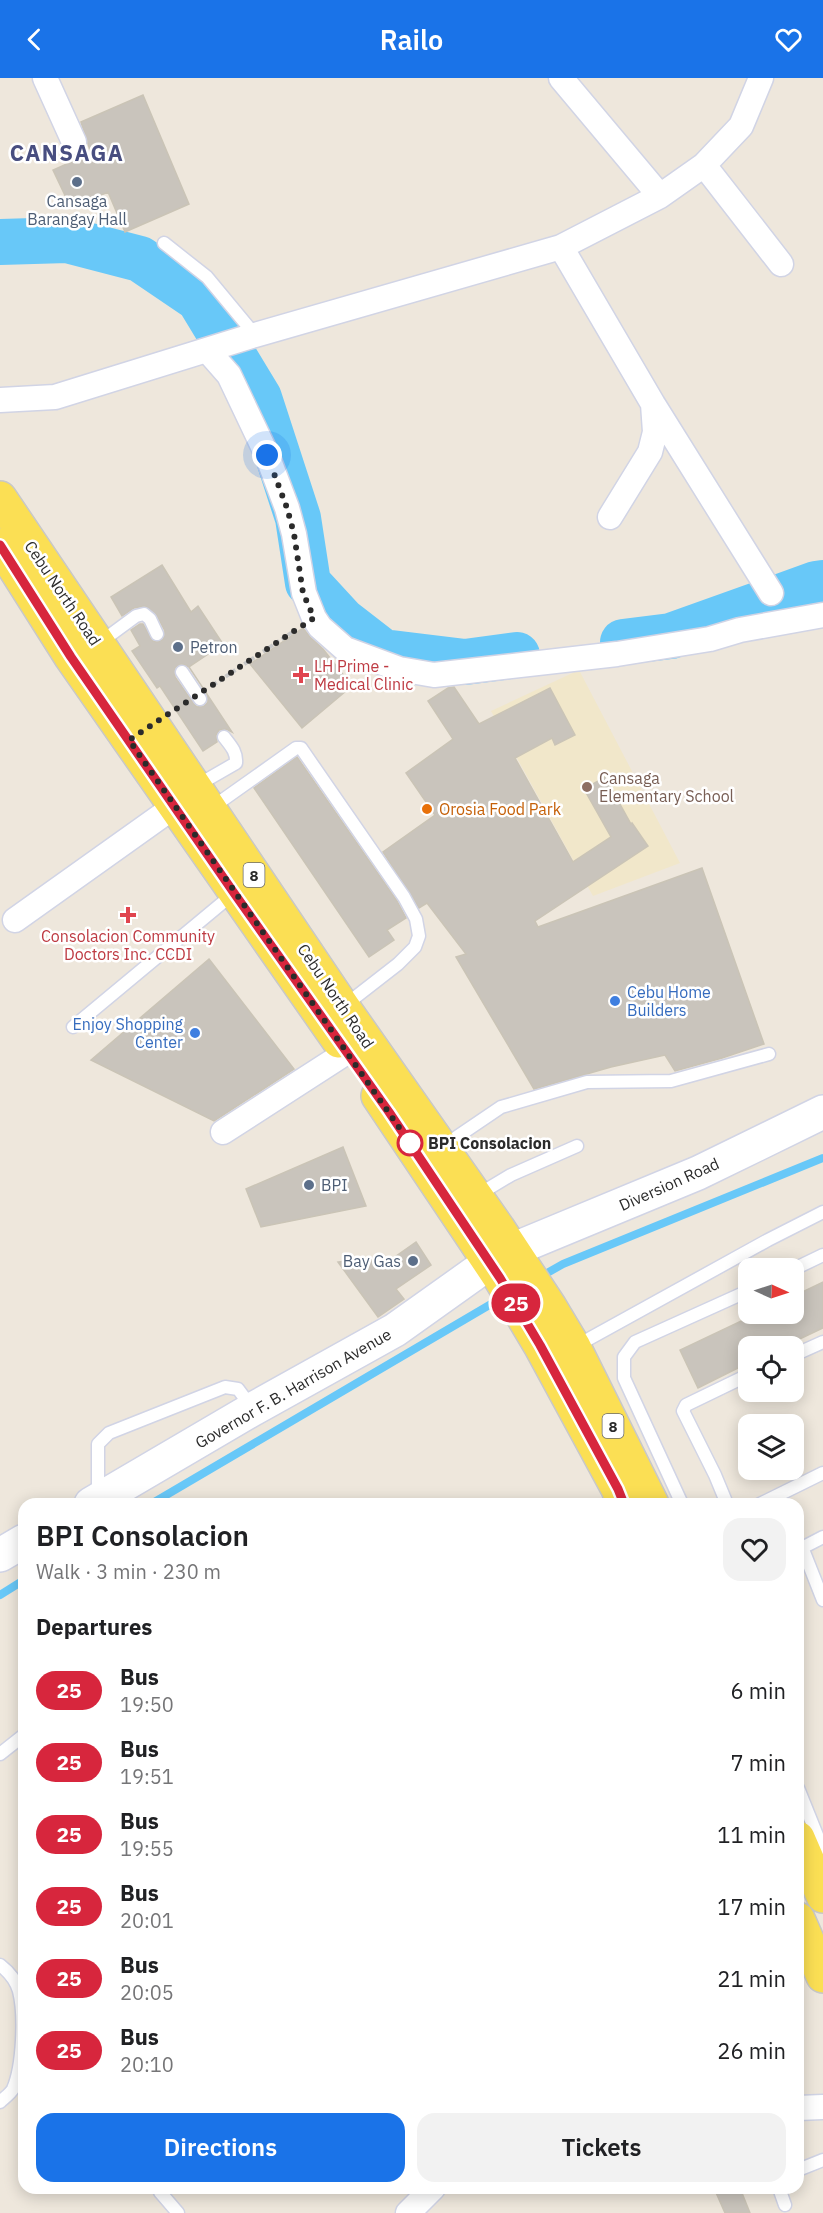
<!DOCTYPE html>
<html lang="en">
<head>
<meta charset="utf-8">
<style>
	body { margin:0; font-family:"IBM Plex Sans",sans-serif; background:#f2f2f2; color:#202124; height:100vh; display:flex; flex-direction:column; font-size:22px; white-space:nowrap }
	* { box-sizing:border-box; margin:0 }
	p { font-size:20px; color:#757577 }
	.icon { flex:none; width:33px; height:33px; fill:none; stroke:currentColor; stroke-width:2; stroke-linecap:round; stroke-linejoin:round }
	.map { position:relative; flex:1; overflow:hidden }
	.drawer { position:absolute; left:18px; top:1420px; width:786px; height:696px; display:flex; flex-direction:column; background:#fff; border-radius:18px; box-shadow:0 3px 15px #0003 }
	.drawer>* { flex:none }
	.badge { padding:0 12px; border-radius:20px; font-size:21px; line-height:39px }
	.needle { width:39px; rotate:93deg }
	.fabs { position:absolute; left:738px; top:1180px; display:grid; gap:12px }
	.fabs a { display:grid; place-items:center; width:66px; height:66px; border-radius:12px; background:#fff; box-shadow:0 3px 15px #0003; font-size:30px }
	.you { position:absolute; width:30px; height:30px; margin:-15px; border:4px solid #fff; border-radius:50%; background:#1a73e8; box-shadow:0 0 0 9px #1a73e833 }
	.map>.badge { position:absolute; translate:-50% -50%; box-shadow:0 0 0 3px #fff }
	h2 { padding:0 18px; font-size:22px; line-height:54px }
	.round { display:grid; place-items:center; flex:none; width:63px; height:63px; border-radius:18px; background:#f2f2f2 }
	.overview { display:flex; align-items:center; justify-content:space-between; height:102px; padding:0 18px }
	h1 { font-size:28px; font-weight:600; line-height:45px }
	.primary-button { display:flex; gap:12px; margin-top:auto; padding:12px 18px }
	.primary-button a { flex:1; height:69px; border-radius:18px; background:#1a73e8; color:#fff; font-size:24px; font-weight:600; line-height:69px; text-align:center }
	.primary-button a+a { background:#f2f2f2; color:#202124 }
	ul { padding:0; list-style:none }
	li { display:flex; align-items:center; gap:18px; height:72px; padding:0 18px }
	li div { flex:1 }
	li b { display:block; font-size:22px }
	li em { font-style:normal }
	li .badge { min-width:66px; font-weight:700; text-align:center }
	header { display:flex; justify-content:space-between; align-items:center; height:78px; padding:0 18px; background:#1a73e8; color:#fff; font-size:27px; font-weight:600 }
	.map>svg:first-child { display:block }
	.education { fill:#f1e7ca }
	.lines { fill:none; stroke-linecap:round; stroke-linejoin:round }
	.stream { stroke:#68c8f8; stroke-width:8 }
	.river { stroke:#68c8f8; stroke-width:46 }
	.building { fill:#c9c4bc; stroke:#cac4b6; stroke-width:1.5; fill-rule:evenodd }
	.lane-casing { stroke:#d1d4e5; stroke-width:15 }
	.street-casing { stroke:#d1d4e5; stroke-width:27 }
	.secondary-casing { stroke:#d1d4e5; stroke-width:36 }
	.primary-casing { stroke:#c8c8c8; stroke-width:36 }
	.path { stroke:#c8c8c8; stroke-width:4; stroke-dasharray:4.5 3; stroke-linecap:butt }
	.lane { stroke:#fff; stroke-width:12 }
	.street { stroke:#fff; stroke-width:24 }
	.secondary { stroke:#fff; stroke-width:33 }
	.primary { stroke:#fbdf54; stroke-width:33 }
	.line-casing { stroke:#fff; stroke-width:14 }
	.line { stroke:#d7263d; stroke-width:9 }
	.walk { stroke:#2b2b2b; stroke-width:6; stroke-dasharray:0 10.8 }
	.service-dot { fill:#5c6f8a; stroke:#fff; stroke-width:2 }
	.health-dot { fill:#e0444e; stroke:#fff; stroke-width:2 }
	.education-dot { fill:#8d6e63; stroke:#fff; stroke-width:2 }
	.food-dot { fill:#e8710a; stroke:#fff; stroke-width:2 }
	.shop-dot { fill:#3f7fe0; stroke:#fff; stroke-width:2 }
	.stop-dot { fill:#fff; stroke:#d7263d; stroke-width:3 }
	.labels { text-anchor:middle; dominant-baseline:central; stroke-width:5; stroke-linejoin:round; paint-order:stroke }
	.shield { fill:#fff; stroke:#6b6b6b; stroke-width:1.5 }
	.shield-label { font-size:15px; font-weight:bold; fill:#2b2b2b }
	.service-label { font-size:16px; fill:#4e5e75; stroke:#fff; text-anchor:start }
	.street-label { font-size:16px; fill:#2b2b2b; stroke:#fff }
	.health-label { font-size:16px; fill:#be3a42; stroke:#fff; text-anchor:start }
	.education-label { font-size:16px; fill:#785e54; stroke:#fff; text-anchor:start }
	.food-label { font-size:16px; fill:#c56008; stroke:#fff; text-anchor:start }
	.shop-label { font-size:16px; fill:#366cbe; stroke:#fff; text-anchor:start }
	.stop-label { font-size:16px; font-weight:bold; fill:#2b2b2b; stroke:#fff; text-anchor:start }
	.district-label { font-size:22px; font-weight:bold; letter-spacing:1.5px; fill:#484e80; stroke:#fff }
</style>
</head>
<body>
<header><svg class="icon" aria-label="back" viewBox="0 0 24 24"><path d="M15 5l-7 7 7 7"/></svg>Railo<svg class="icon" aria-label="heart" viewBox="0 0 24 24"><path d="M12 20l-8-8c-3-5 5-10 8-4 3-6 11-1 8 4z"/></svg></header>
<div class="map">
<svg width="823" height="2135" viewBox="0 0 823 2135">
	<rect width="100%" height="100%" fill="#eee7dc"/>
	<path class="education" d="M579,592L680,785L593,818L491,633Z"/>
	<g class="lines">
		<path class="stream" d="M540,1199L563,1186L823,1080
			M151,1426L503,1219
			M0,1517L24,1502"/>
		<path class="river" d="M0,164L67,162L140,181L199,221L259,320L298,440L308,505L343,543L383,574L465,584L517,577
			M623,564L671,558L816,506L823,505"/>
	</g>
	<path class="building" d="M143,17L189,126L125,154L108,114L71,130L53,92L91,75L81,44Z
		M162,487L191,534L198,528L223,566L189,589L232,654L226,651L219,652L216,657L217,664L203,673L160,608L157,610L132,573L140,568L131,552L140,546H143L153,563L157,564L163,561L165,553L157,538L145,528L134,530L122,538L111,519ZM182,586L189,589L207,616L208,624L204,628L197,629L194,626L175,599V590Z
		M303,550L310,559L323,571L352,608L302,650L250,586Z
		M454,609L479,646L550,610L575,657L555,667L552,660L515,680L573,784L611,759L584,711L605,699L631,746L632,745L648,768L535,843L538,849L702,790L764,966L722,980L675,993L665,977L611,989L534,1011L456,879L466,876L427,825L419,830L383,774L435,737L406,695L453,661L428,623L448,610Z
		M297,679L397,823L406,840L387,852L394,862L369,879L254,710Z
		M209,881L294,991L214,1043L91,982Z
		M343,1069L366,1128L261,1149L246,1111Z
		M416,1164L431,1187L396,1211L404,1221L378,1239L338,1184L370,1180L379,1190Z
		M823,1204V1250L783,1269H748V1285L698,1310L680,1272L756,1236H794V1218Z
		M714,2110H740L750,2135H725Z"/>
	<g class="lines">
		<g class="lane-casing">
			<path id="lane" d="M164,165L207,199L255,257
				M98,566L136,538L144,536L150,541L157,556
				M182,594L200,621
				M196,708L236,685C237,674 231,668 224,659
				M210,731L296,670H301L404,819L416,841L419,858L415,869L398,886L344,928
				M73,949L233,816
				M442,1069L501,1029L587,1004L671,1003L769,976
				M476,1118L511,1097L577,1068
				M794,1191L823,1177
				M576,1268L768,1162L823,1134
				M794,1277L823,1264
				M98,1418V1366L109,1355L225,1309L238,1311L252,1330
				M682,1426L624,1300V1279L635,1264L748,1213
				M727,1426L715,1397L683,1333L686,1327L748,1297
				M760,1426L823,1395
				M802,1469L823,1522
				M798,1472L823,1459
				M0,1676L24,1657
				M798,1710L823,1772
				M0,1887C9,1894 16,1902 19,1913C25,1937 23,1988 13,2011C10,2016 4,2020 0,2024
				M798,2092L823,2082
				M779,2110L785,2127
				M160,2114L178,2135"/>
		</g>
		<g class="street-casing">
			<path id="street" d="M45,0L74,64
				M561,0L660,118
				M704,87L781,186
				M561,169L653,326L771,515
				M207,272L229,297L267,377L287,430L294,456L304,515L314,540L320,549L345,571L399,591L434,597L617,576L710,561L740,552L823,537
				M0,322L55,319L255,257L561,169L660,118L704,87L741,48L761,0
				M610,439L650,374L655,354L653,326
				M15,842L175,728
				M223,1054L347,974
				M798,2030L823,2029
				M408,2135L433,2110"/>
		</g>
		<g class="secondary-casing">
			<path id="secondary" d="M512,1172L698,1095L823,1034
				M91,1426L253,1331L395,1252L489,1185
				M0,1477L24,1463"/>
		</g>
		<g class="primary-casing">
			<path id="primary" d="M0,420L343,929L498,1150L550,1229L574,1269L652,1426
				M0,467L71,579L339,963
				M378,1018L500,1200L540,1267L618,1411L624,1426
				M798,1760L823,1818
				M798,1841L823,1898"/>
		</g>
		<path class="path" d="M213,607L294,553"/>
		<use href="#lane" class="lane"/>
		<use href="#street" class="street"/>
		<use href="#secondary" class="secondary"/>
		<use href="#primary" class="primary"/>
	</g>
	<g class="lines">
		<g class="line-casing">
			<path id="line" d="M0,467L71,579L234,815L389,1034L500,1200L540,1267L618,1411L624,1426"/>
		</g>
		<use href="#line" class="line"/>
		<path class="walk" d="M267,377L287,430L294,456L303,515L314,540L129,662L412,1068L410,1065"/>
	</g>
	<g class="service-dot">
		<circle cx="77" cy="104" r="6"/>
		<circle cx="178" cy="569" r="6"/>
		<circle cx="309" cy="1107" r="6"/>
		<circle cx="413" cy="1183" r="6"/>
	</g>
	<g class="health-dot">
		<path d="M298 588h6v6h6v6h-6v6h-6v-6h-6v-6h6z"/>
		<path d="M125 828h6v6h6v6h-6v6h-6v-6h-6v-6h6z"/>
	</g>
	<circle class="education-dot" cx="587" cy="709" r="6"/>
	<circle class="food-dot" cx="427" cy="731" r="6"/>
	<g class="shop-dot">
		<circle cx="615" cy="923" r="6"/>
		<circle cx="195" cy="955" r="6"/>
	</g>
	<circle class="stop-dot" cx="410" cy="1065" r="12"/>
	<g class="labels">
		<g class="shield">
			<rect x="243.5" y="785" width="21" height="24" rx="4.5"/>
			<rect x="602.5" y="1336" width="21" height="24" rx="4.5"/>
		</g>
		<g class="shield-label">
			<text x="254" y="797">8</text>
			<text x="613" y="1348">8</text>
		</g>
		<g class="service-label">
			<text x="77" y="123" text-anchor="middle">Cansaga<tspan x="77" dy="18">Barangay Hall</tspan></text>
			<text x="190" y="569">Petron</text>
			<text x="321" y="1107">BPI</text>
			<text x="401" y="1183" text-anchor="end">Bay Gas</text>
		</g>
		<g class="street-label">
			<text transform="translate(63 515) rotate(56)">Cebu North Road</text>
			<text transform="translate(336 918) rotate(56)">Cebu North Road</text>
			<text transform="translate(669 1106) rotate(-24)">Diversion Road</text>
			<text transform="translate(293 1310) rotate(-30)">Governor F. B. Harrison Avenue</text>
		</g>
		<g class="health-label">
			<text x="314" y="588">LH Prime -<tspan x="314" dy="18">Medical Clinic</tspan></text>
			<text x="128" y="858" text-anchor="middle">Consolacion Community<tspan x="128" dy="18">Doctors Inc. CCDI</tspan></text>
		</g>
		<g class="education-label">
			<text x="599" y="700">Cansaga<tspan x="599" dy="18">Elementary School</tspan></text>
		</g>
		<g class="food-label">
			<text x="439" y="731">Orosia Food Park</text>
		</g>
		<g class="shop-label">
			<text x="627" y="914">Cebu Home<tspan x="627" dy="18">Builders</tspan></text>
			<text x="183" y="946" text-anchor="end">Enjoy Shopping<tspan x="183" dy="18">Center</tspan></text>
		</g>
		<g class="stop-label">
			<text x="428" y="1065">BPI Consolacion</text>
		</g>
		<g class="district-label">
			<text x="67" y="74">CANSAGA</text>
		</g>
	</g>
</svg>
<div class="fabs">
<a><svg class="needle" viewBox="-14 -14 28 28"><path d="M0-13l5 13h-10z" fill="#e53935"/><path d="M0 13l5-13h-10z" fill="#757577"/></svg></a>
<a><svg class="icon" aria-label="locate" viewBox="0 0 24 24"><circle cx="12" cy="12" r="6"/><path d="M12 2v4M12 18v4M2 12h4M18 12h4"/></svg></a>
<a><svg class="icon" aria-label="layers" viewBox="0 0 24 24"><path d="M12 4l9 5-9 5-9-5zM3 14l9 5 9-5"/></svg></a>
</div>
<div class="you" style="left:267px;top:377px"></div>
<b class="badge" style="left:516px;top:1225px;background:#d7263d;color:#fff">25</b>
<section class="drawer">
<div class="overview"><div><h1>BPI Consolacion</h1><p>Walk · 3 min · 230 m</p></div><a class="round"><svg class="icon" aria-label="heart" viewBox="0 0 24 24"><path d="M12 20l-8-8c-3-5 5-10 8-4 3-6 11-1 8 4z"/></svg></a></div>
<h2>Departures</h2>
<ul>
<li><span class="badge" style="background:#d7263d;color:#fff">25</span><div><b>Bus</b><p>19:50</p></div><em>6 min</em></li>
<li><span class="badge" style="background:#d7263d;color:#fff">25</span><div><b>Bus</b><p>19:51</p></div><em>7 min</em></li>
<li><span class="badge" style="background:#d7263d;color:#fff">25</span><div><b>Bus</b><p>19:55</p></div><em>11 min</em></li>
<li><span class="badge" style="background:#d7263d;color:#fff">25</span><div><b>Bus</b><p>20:01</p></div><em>17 min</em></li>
<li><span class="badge" style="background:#d7263d;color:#fff">25</span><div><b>Bus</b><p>20:05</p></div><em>21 min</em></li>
<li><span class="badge" style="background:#d7263d;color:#fff">25</span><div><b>Bus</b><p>20:10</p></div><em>26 min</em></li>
</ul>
<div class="primary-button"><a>Directions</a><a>Tickets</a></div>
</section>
</div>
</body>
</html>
